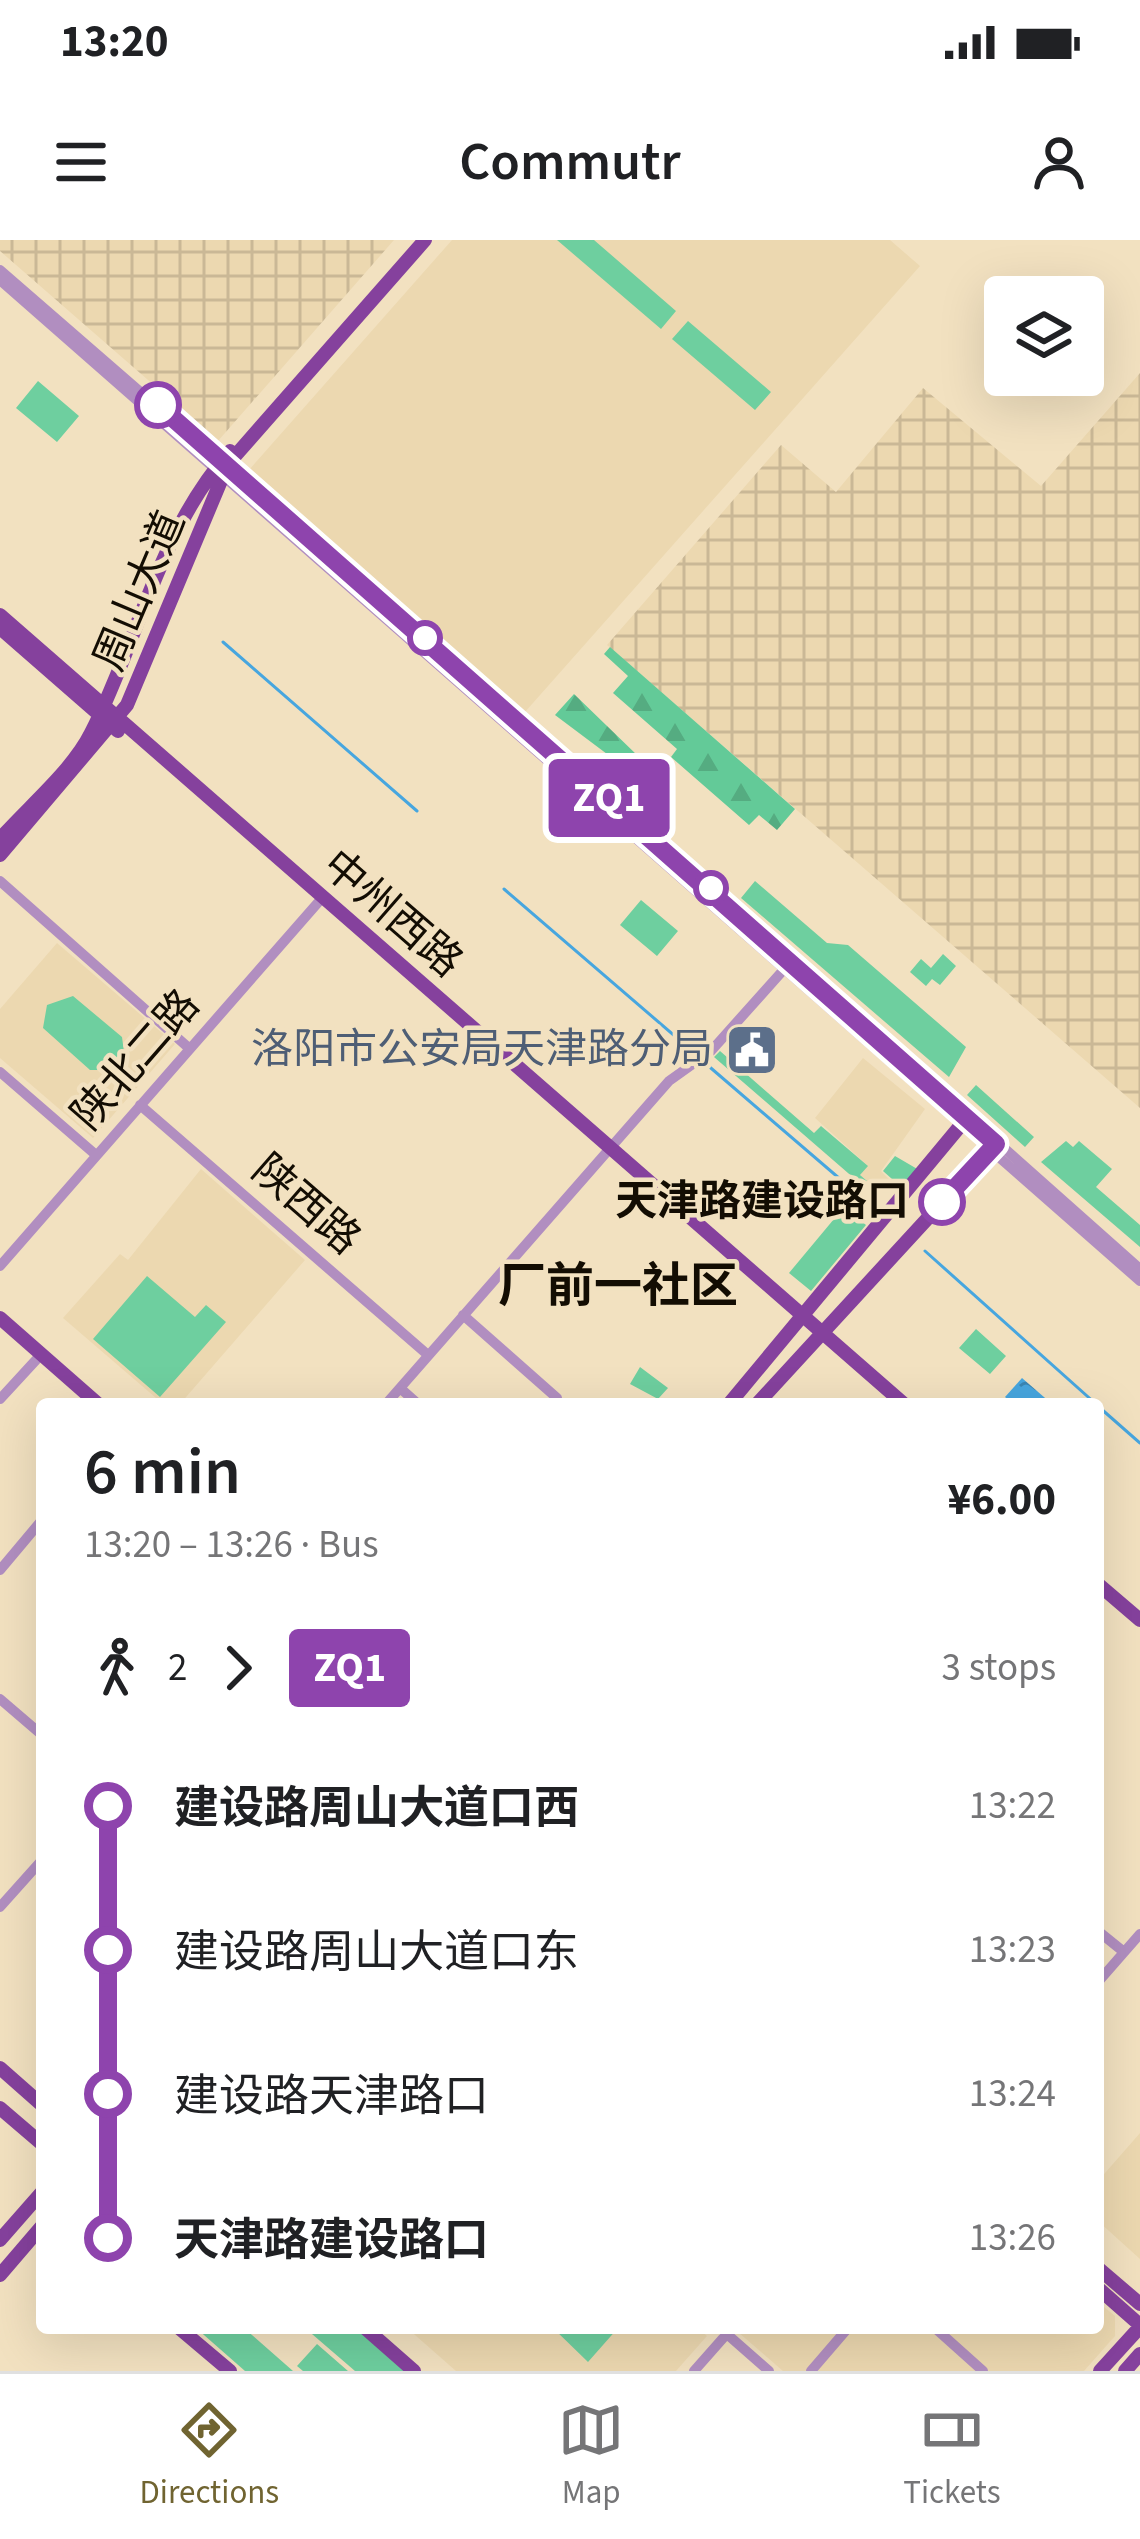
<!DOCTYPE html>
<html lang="en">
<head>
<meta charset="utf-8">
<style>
	body { margin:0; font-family:"Source Sans 3","Noto Sans SC",sans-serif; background:#f6f6f6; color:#202124; height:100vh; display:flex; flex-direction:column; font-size:45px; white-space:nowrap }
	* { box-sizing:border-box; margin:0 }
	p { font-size:39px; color:#757577 }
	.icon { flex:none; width:66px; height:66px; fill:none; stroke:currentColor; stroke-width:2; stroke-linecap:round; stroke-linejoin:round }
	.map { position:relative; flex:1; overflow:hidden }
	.drawer { position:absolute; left:36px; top:1158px; width:1068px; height:936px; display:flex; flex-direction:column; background:#fff; border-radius:12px; box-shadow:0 12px 48px #0002 }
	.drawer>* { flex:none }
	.badge { padding:0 24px; border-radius:9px; font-size:42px; line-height:78px }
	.controls { position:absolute; left:984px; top:36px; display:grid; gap:24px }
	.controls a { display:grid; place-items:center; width:120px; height:120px; border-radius:12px; background:#fff; box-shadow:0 12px 48px #0002; font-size:60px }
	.map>.badge { position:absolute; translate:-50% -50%; box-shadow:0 0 0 6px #fff }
	.legs { display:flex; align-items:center; gap:18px; height:132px; padding:0 48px; font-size:39px }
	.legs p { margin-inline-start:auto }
	.overview { display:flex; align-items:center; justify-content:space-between; height:204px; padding:0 48px }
	h1 { font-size:66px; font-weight:600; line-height:90px }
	ul { padding:0 48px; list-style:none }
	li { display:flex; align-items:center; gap:42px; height:144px; font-size:45px }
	li i { display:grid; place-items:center; width:18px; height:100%; margin:0 15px; background:currentColor }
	li i::after { content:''; width:30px; height:30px; margin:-15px; border:9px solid; border-radius:50%; background:#fff }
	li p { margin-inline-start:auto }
	li:first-child i { background:linear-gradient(#0000 50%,currentColor 0) }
	li:last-child i { background:linear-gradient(currentColor 50%,#0000 0) }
	.status { display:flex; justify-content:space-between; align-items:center; height:84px; padding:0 60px; background:#fff; direction:ltr }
	.status svg { height:33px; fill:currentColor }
	header { display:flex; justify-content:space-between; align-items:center; height:156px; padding:0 48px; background:#fff; font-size:54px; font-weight:600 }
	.tab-bar { display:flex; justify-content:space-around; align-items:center; height:168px; border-top:3px solid #e0e0e0; background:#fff; font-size:33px; color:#757577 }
	.tab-bar a { display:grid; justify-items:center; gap:6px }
	.tab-bar .on { color:#706431 }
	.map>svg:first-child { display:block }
	.built { fill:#ecd8b0 }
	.industrial { fill:url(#industrial-grid) }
	.green { fill:#6ecf9f }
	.forest { fill:url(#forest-firs) }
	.water { fill:url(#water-ripples) }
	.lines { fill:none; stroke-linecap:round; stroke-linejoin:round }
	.stream { stroke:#47a6df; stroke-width:3 }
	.minor { stroke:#b18ec0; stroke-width:10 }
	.major { stroke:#85419d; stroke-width:14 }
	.line-1-casing { stroke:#fff; stroke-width:27 }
	.line-1 { stroke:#8e44ad; stroke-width:18 }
	.stop-1-dot { fill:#fff; stroke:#8e44ad; stroke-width:6 }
	.labels { text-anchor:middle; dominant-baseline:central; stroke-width:9; stroke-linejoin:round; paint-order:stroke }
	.street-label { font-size:42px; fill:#130d03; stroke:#f2e1c0 }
	.service-label { font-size:42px; fill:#4e5e75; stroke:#f2e1c0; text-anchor:end }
	.stop-label { font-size:42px; font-weight:bold; fill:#130d03; stroke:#f2e1c0; text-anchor:end }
	.quarter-label { font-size:48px; font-weight:bold; fill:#130d03; stroke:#f2e1c0 }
</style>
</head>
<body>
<div class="status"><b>13:20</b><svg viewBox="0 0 49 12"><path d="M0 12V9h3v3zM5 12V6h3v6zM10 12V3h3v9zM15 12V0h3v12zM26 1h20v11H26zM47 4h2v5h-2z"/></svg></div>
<header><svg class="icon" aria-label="menu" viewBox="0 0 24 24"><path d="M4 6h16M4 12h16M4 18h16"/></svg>Commutr<svg class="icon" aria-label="person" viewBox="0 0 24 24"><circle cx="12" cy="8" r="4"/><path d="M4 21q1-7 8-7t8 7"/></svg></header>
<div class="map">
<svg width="1140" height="2131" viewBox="0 0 1140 2131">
	<defs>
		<pattern id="industrial-grid" width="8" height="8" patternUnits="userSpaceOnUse" patternTransform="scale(3)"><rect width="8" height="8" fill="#ecd8b0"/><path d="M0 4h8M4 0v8" fill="none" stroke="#cab896"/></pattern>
		<pattern id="forest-firs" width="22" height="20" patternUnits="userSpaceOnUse" patternTransform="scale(3)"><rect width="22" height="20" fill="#63ca98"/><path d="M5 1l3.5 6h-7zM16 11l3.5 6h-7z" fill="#55ac81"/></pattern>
		<pattern id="water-ripples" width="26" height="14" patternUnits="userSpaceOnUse" patternTransform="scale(3)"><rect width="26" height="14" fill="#47a6df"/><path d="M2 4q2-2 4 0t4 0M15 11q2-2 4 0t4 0" fill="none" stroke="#3a86b3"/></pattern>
	</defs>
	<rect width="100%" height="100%" fill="#f2e1c0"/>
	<path class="built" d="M452,0H890L920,26L525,472L249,230Z
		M57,703L175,804L93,898L0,818V769Z
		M863,818L925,869L881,931L890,940L880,952L860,935L867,925L815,878Z
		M201,929L305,1020L180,1164H163L63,1078L120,1014L128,1020Z
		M1140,1893V2019L1098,1981V1941Z
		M1098,2062L1115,2076V2096L1084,2131H783L738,2092L1098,2088Z
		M407,2088H698L707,2096L676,2131H456Z"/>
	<path class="industrial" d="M0,0H394L218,201L0,11Z
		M1140,133V868L607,405L781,205L836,252L923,148L1041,246Z"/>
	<path class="green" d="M557,0H594L676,71L661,89Z
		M688,81L771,152L755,170L672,99Z
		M38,141L79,176L57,202L16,168Z
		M755,641L827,703L848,705L966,807L949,837L741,658Z
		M641,660L678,691L657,716L620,685Z
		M943,714L956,726L940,745L932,739L926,746L910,732L921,719L931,728Z
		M73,756L122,797L124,812L111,830H90L43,788L47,765Z
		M720,811L814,893L821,886L868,926L860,935L867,941L863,946L714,817Z
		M976,845L1034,897L1025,907L967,855Z
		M1066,901L1073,907L1079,901L1112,929L1096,947L1140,985V1007L1041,922Z
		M895,916L919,930L899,950H884L892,939L883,931Z
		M844,967L866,985L811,1051L789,1033Z
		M147,1036L195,1077L206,1065L226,1082L160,1157L93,1099Z
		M976,1089L1006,1116L990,1134L959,1108Z
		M640,1127L668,1148L658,1159L630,1144Z
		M196,2088H244L293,2131H245Z
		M305,2088H355L405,2131H355Z
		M553,2088H618L588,2122Z
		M317,2104L348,2131H303L297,2126Z"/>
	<path class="forest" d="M610,407L795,569L777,590L759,575L749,585L671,517L677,509L613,453L628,436L604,414Z
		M574,454L638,516L627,529L555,475Z"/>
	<path class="water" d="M1022,1138L1052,1164H1013L1005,1157Z"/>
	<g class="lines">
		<path class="stream" d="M223,402L417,571
			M504,649L698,816
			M705,823L868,963
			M925,1011L1096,1164
			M1099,1167L1140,1203"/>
		<path class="minor" d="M0,30L725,660L1140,1029
			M0,40L1140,1041
			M0,641L190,809
			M0,832L96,915
			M140,865L428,1115
			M0,1026L322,658
			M463,1075L557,1158
			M400,1148L418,1164
			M0,1159L36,1120
			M386,1164L669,841L711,811L787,726
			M0,1330L42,1280
			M0,1459L42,1495
			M0,1667L42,1620
			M1098,1691L1124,1712
			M1098,1742L1140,1694
			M720,2088L769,2131
			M935,2088L983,2131
			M694,2131L732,2088
			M811,2131L848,2088"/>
		<path class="major" d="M0,375L904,1164
			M0,388L118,491
			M0,599C28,567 72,531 91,493C139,398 158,293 230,211
			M0,615L127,465L228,224L425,0
			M0,1078L98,1164
			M729,1164L966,879
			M757,1164L996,904
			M1098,1344L1140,1380
			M0,1828L42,1865
			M0,1868L42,1904
			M0,2000L42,1952
			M1098,2028L1140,2064
			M0,2035L42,1986
			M1098,2048L1140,2085
			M179,2088L230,2131
			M365,2088L414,2131
			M1100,2131L1140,2087
			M1125,2131L1140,2114"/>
	</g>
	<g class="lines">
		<g class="line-1-casing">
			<path id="line-1" d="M158,165L996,904L942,962"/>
		</g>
		<use href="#line-1" class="line-1"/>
	</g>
	<defs>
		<g id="civic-square" transform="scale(2.7)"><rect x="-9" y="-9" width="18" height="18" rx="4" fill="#5c6f8a" stroke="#f2e1c0"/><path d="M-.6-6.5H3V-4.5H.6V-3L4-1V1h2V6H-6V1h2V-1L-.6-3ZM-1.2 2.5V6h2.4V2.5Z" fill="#fff"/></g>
	</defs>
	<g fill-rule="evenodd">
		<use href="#civic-square" x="752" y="810"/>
	</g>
	<g class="stop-1-dot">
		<circle cx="158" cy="165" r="21"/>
		<circle cx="425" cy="398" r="15"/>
		<circle cx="711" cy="648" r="15"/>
		<circle cx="942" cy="962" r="21"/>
	</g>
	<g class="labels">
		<g class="street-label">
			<text transform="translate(140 351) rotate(-67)">周山大道</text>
			<text transform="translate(392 674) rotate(41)">中州西路</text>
			<text transform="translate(136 820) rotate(-49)">陕北二路</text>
			<text transform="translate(306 965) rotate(41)">陕西路</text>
		</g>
		<g class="service-label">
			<text x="713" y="810">洛阳市公安局天津路分局</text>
		</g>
		<g class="stop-label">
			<text x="909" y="962">天津路建设路口</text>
		</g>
		<g class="quarter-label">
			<text x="618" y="1047">厂前一社区</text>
		</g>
	</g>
</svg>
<div class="controls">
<a><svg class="icon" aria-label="layers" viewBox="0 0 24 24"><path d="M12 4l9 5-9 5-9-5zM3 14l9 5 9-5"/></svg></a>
</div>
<b class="badge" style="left:609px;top:558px;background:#8e44ad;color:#fff">ZQ1</b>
<section class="drawer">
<div class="overview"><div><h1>6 min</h1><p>13:20 – 13:26 · Bus</p></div><b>¥6.00</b></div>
<div class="legs"><svg class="icon" aria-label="walk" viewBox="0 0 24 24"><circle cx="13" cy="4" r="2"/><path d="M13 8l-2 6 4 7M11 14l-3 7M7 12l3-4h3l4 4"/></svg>2<svg class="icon" aria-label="forward" viewBox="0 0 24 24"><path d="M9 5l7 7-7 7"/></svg><b class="badge" style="background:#8e44ad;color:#fff">ZQ1</b><p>3 stops</p></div>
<ul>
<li><i style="color:#8e44ad"></i><b>建设路周山大道口西</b><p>13:22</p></li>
<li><i style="color:#8e44ad"></i><span>建设路周山大道口东</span><p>13:23</p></li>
<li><i style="color:#8e44ad"></i><span>建设路天津路口</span><p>13:24</p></li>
<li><i style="color:#8e44ad"></i><b>天津路建设路口</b><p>13:26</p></li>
</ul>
</section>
</div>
<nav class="tab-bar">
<a class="on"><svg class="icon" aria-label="directions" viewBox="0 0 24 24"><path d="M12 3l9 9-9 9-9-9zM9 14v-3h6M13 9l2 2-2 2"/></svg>Directions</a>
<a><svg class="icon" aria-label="map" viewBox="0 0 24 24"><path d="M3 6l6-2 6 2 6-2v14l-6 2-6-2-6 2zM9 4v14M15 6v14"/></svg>Map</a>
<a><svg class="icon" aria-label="tickets" viewBox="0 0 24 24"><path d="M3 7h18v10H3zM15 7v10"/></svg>Tickets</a>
</nav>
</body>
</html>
